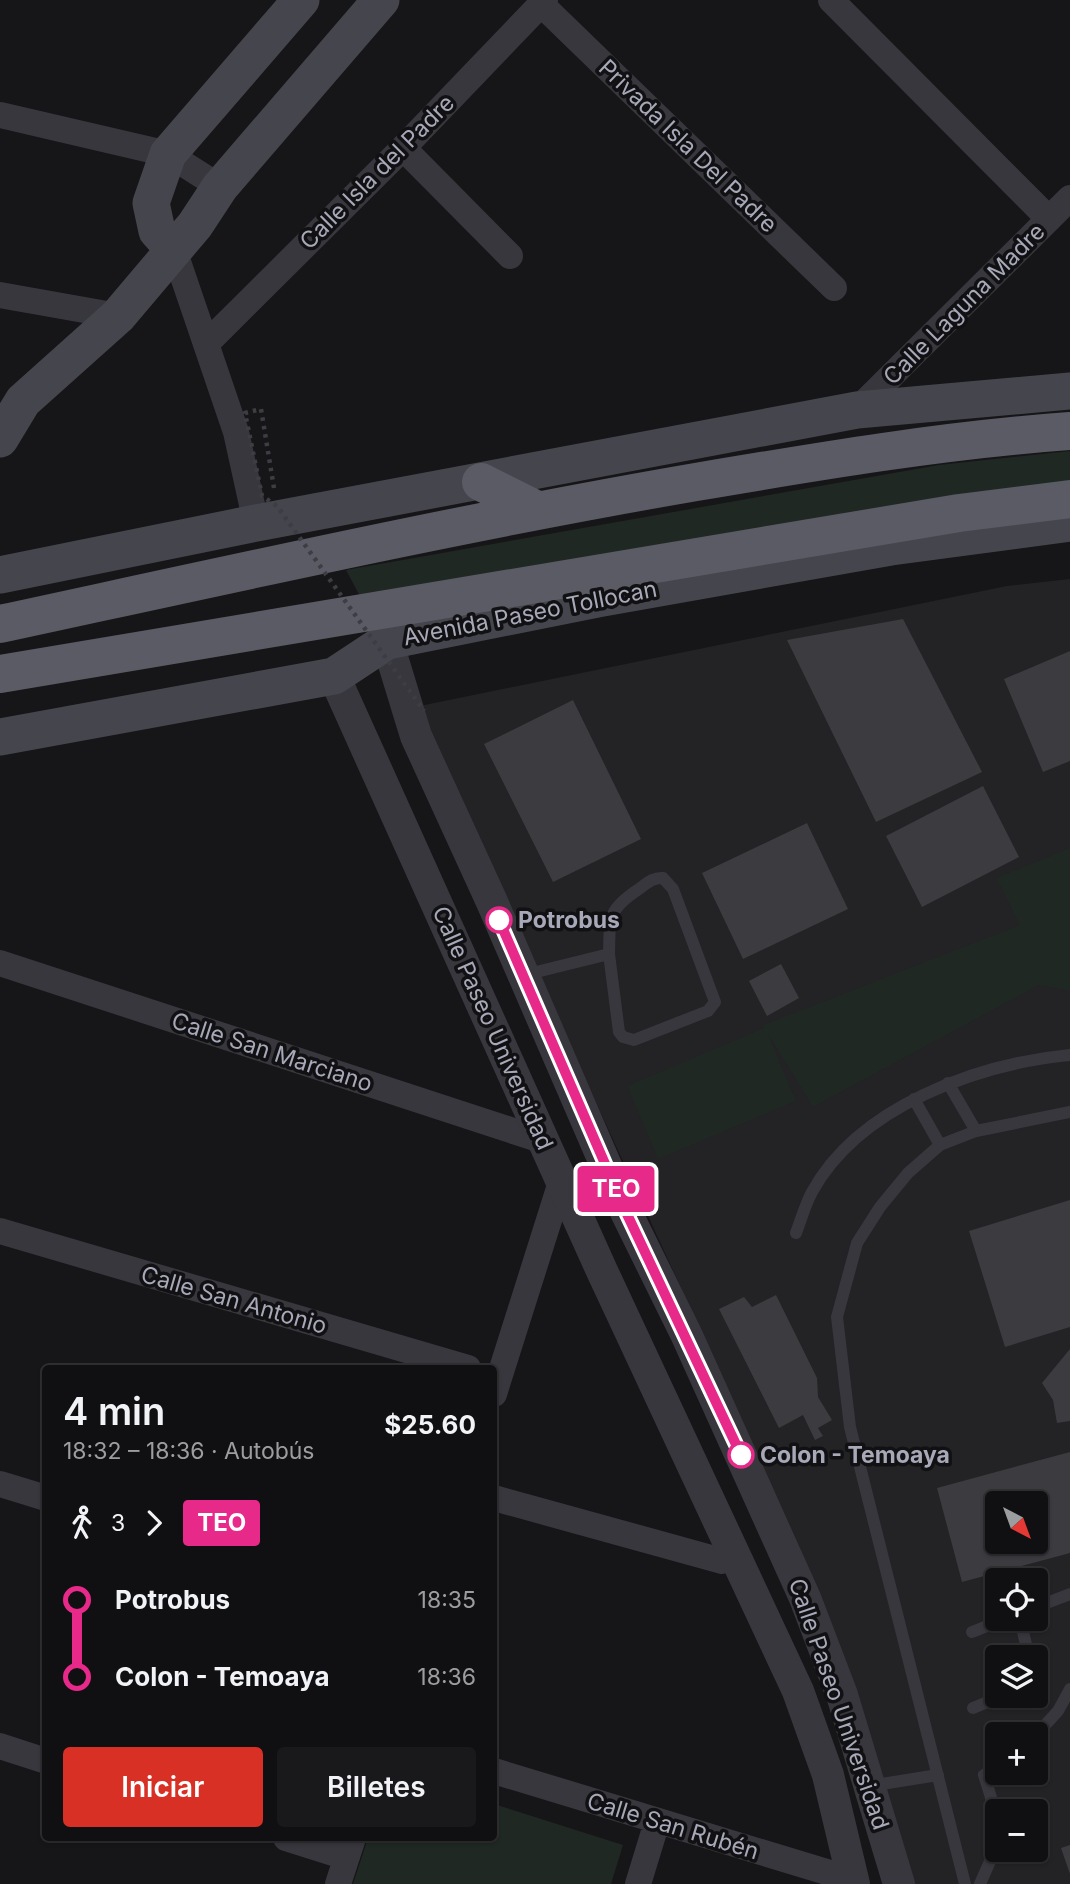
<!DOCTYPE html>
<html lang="es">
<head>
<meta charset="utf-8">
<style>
	body { margin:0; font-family:Inter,sans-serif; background:#19191b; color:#f1f3f6; height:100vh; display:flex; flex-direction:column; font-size:26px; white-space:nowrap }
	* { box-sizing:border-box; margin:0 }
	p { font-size:23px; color:#9c9d9f }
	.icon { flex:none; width:38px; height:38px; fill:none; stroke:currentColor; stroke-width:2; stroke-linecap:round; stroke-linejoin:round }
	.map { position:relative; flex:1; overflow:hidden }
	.drawer { position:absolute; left:42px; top:1365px; width:455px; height:476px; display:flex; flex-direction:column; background:#101012; border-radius:7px; box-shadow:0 2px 5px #0004,0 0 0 2px #303032 }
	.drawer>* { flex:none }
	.badge { padding:0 14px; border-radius:5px; font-size:24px; line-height:46px }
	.needle { width:46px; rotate:139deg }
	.buttons { position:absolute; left:985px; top:1491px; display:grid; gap:14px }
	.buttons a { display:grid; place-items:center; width:63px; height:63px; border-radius:7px; background:#101012; box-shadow:0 2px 5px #0004,0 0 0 2px #303032; font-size:35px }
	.map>.badge { position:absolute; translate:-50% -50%; box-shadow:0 0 0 4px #fff }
	.legs { display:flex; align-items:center; gap:10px; height:77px; padding:0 21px; font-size:23px }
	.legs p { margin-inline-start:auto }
	.overview { display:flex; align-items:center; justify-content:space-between; height:119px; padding:0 21px }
	h1 { font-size:38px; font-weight:600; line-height:52px }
	.button { display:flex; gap:14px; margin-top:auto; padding:14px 21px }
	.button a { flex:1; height:80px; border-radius:7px; background:#d93025; color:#fff; font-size:28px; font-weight:600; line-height:80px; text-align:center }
	.button a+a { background:#19191b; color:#f1f3f6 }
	ul { padding:0 21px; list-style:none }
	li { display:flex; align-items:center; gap:24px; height:77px; font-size:26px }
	li i { display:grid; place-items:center; width:10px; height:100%; margin:0 9px; background:currentColor }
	li i::after { content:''; width:18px; height:18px; margin:-9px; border:5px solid; border-radius:50%; background:#101012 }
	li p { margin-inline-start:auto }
	li:first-child i { background:linear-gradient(#0000 50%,currentColor 0) }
	li:last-child i { background:linear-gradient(currentColor 50%,#0000 0) }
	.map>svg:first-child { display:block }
	.built { fill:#232225; fill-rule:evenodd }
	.green { fill:#202823 }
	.building { fill:#3c3b40; fill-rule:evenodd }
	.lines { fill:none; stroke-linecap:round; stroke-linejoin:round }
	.service { stroke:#37373d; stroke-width:12 }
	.minor { stroke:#37373d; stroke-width:26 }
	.tertiary { stroke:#37373d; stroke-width:32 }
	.secondary { stroke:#45454d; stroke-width:37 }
	.trunk { stroke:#5b5b65; stroke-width:38 }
	.path-bridge { stroke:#3d3d44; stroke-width:4.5; stroke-dasharray:3.5 5; stroke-linecap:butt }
	.line-1-casing { stroke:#fff; stroke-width:16 }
	.line-1 { stroke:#e7298a; stroke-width:10 }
	.stop-1-dot { fill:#fff; stroke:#e7298a; stroke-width:3.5 }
	.labels { text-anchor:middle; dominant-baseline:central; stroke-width:7; stroke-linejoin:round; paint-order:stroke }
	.street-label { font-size:23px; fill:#a7a8b8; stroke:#111113 }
	.stop-label { font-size:23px; font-weight:bold; fill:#a7a8b8; stroke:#111113; text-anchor:start }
</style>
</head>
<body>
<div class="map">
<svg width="1070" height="1884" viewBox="0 0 1070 1884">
	<rect width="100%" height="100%" fill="#161618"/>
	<path class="built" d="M1070,579V1884H915L800,1548L415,707L1007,586ZM998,1503H1036V1542H998ZM998,1580H1036V1619H998ZM998,1657H1036V1696H998ZM998,1734H1036V1773H998ZM998,1811H1036V1850H998Z"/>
	<path class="green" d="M1070,451V487L362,600L346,570L939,465Z
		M1070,848V991L1039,985L813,1107L768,1034L796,1101L658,1159L627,1086L764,1028L763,1025L1020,925L996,878Z
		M494,1804L623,1845L611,1884H353L368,1838H494Z"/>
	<path class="building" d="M903,619L982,772L876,822L787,640Z
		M1070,651V761L1043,772L1004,679Z
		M573,700L641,839L553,882L484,744Z
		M983,786L1019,857L922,907L886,836Z
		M807,823L848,909L743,959L702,873Z
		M781,964L799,998L767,1016L749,981Z
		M1070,1200V1327L1005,1347L969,1231Z
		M776,1295L817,1378L818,1397L832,1420L818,1428L823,1436L815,1440L803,1415L779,1428L719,1309L744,1297L752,1307Z
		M1070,1349V1421L1057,1423L1053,1400L1042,1383Z
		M1070,1452V1553L962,1582L937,1488ZM998,1503H1036V1542H998Z
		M1070,1845V1874L1061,1848Z"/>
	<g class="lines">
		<path class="service" d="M524,975L609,954L619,1032L623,1037L634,1040L708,1011L715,1002L673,889L663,878C653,877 647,883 639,889C607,910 610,918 609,954
			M948,1083L976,1131
			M914,1099L940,1145
			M796,1233C801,1220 805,1205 812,1192C859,1106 978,1064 1070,1055
			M1036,1607L1070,1594
			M1020,1619L1029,1657
			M972,1632L1005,1619
			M973,1708L1002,1696
			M1036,1735L1058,1711L1070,1689
			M998,1767L984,1775L998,1820
			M869,1786L938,1775
			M965,1884L850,1427L837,1317L857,1243L880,1207L908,1173L940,1145L976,1131L1070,1112
			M980,1884L998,1843"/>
		<path class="minor" d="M831,0L1049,219
			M541,4L834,288
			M0,115L168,154L220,187
			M403,148L510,256
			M174,250L236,432L256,523
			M0,295L118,316
			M208,342L403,148L545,0
			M857,410L1070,198
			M0,963L544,1141
			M0,1231L468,1368
			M494,1394L562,1179
			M0,1484L46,1498
			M494,1498L722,1561
			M0,1746L46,1761
			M494,1771L853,1880
			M286,1838L346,1857
			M338,1884L353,1838
			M638,1884L657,1822"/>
		<path class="tertiary" d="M387,641L416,736L492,902L626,1212L687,1336L805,1598L842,1695L899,1884
			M334,676L602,1271L798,1691L828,1775L854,1884"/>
		<path class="secondary" d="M174,250L157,231L151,203L168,154L301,0
			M0,439L23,401L118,316L195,225L220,187L381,0
			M0,575L256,523L857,410L1070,391
			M0,737L334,676L387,641L597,599L891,547L1070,523"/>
		<path class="trunk" d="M481,482L537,510
			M0,624C232,574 463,522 696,482C820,461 945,440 1070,431
			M0,674L959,513L1070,499"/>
		<path class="path-bridge" d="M274,488L261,409L245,413L262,496L277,506L424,711"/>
	</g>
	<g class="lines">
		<g class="line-1-casing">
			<path id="line-1" d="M499,920L626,1212L741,1455"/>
		</g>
		<use href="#line-1" class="line-1"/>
	</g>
	<g class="stop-1-dot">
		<circle cx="499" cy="920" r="12"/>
		<circle cx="741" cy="1455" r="12"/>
	</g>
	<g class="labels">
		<g class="street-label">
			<text transform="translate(688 146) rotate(44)">Privada Isla Del Padre</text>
			<text transform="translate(377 172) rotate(-45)">Calle Isla del Padre</text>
			<text transform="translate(964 304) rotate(-45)">Calle Laguna Madre</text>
			<text transform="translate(530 613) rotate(-11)">Avenida Paseo Tollocan</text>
			<text transform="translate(493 1028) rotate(66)">Calle Paseo Universidad</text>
			<text transform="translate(272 1052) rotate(18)">Calle San Marciano</text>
			<text transform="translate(234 1300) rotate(16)">Calle San Antonio</text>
			<text transform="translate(839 1704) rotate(71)">Calle Paseo Universidad</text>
			<text transform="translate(673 1826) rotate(17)">Calle San Rubén</text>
		</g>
		<g class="stop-label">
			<text x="518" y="920">Potrobus</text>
			<text x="760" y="1455">Colon - Temoaya</text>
		</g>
	</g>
</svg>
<div class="buttons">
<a><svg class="needle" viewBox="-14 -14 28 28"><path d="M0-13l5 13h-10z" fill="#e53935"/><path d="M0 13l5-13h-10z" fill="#9c9d9f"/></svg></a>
<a><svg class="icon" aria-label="locate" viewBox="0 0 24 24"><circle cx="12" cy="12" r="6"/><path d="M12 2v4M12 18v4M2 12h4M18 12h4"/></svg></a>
<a><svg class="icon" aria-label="layers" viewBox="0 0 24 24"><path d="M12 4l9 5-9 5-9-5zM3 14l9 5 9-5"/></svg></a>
<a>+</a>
<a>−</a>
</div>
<b class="badge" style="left:616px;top:1189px;background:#e7298a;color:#fff">TEO</b>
<section class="drawer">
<div class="overview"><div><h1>4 min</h1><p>18:32 – 18:36 · Autobús</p></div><b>$25.60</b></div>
<div class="legs"><svg class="icon" aria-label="walk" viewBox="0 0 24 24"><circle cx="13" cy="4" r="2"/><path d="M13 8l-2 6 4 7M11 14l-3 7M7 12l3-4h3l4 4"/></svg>3<svg class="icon" aria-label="forward" viewBox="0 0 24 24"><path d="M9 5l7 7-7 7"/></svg><b class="badge" style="background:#e7298a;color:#fff">TEO</b></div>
<ul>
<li><i style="color:#e7298a"></i><b>Potrobus</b><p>18:35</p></li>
<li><i style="color:#e7298a"></i><b>Colon - Temoaya</b><p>18:36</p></li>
</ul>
<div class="button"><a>Iniciar</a><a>Billetes</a></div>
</section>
</div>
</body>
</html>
